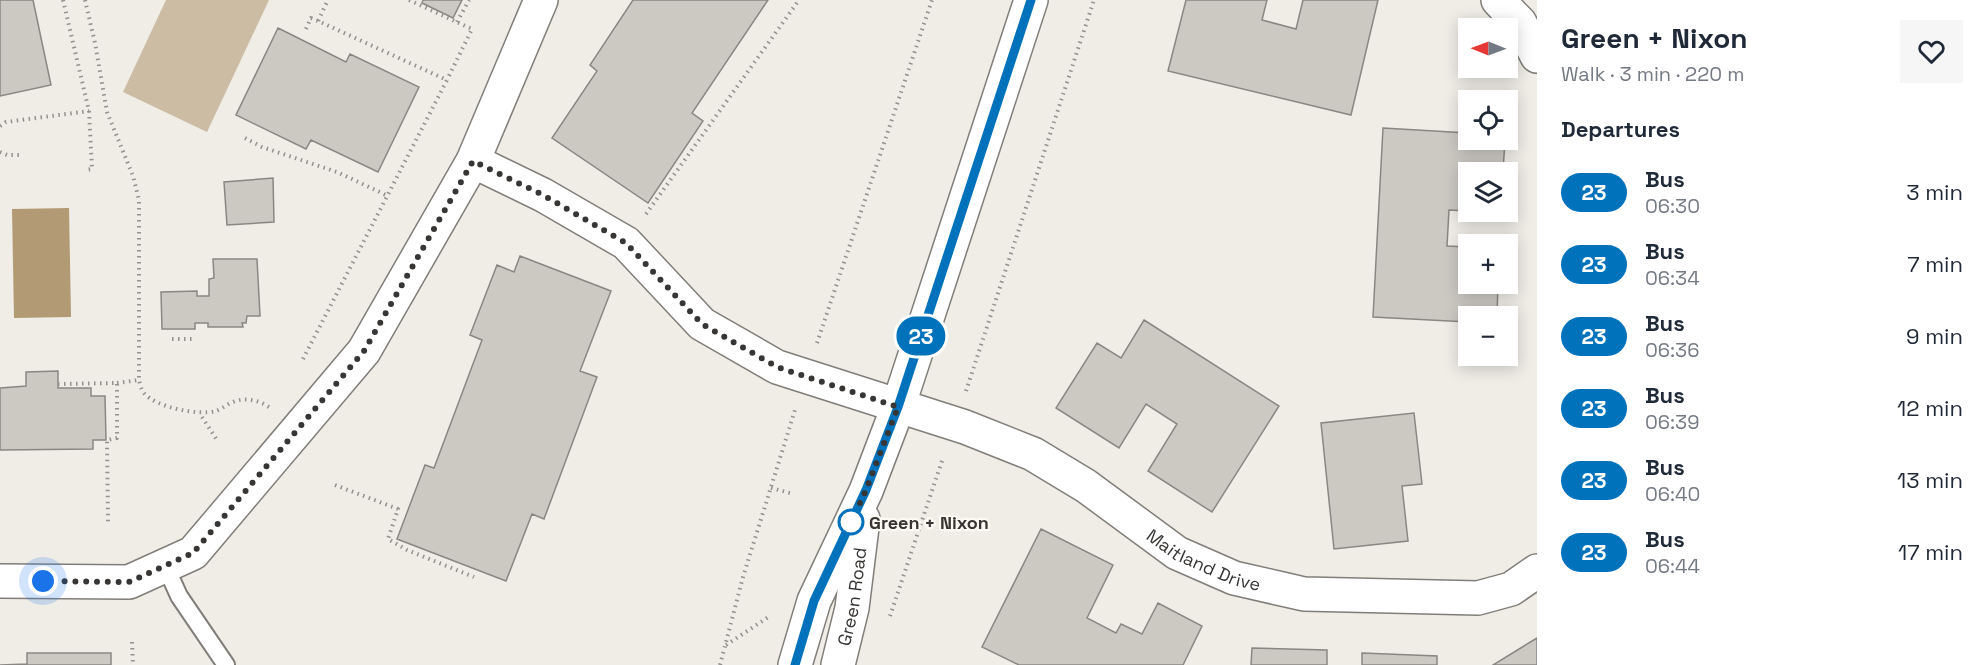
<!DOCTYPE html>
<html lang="en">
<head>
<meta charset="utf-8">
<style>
	body { margin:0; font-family:"Space Grotesk",sans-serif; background:#f6f6f7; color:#1f2937; height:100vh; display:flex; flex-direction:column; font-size:22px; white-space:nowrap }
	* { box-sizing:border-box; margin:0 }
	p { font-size:20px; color:#747a83 }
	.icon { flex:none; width:33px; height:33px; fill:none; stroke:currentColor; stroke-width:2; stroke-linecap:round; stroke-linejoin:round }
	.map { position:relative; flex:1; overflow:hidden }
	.sheet { display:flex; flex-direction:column; background:#fff; width:450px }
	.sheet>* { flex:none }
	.badge { padding:0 12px; border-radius:20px; font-size:21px; line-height:39px }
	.needle { width:39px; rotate:271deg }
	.fabs { position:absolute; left:1458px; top:18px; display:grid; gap:12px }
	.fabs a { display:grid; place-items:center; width:60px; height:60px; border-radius:0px; background:#fff; box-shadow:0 3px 15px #0003; font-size:30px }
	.you { position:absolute; width:30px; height:30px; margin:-15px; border:4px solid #fff; border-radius:50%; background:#1a73e8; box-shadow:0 0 0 9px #1a73e833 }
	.map>.badge { position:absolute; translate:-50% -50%; box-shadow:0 0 0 3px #fff }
	h2 { padding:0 24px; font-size:22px; line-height:54px }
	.round { display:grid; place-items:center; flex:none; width:63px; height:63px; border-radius:0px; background:#f6f6f7 }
	.summary { display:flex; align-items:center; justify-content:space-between; height:102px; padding:0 24px }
	h1 { font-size:28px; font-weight:700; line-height:45px }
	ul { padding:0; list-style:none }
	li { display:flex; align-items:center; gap:18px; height:72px; padding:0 24px }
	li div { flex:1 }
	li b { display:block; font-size:22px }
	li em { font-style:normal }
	li .badge { min-width:66px; font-weight:700; text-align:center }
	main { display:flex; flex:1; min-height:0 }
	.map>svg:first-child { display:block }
	.green { fill:#cbbca3 }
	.water { fill:#b19a74 }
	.building { fill:#ccc9c3; stroke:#8a8782; stroke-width:1.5 }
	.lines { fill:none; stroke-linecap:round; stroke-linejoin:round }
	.service-casing { stroke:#817e79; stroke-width:20 }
	.minor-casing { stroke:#817e79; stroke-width:36 }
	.tertiary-casing { stroke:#817e79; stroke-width:36 }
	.path { stroke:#94918d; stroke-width:4; stroke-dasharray:1.5 4.5; stroke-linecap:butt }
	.service { stroke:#fff; stroke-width:16 }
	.minor { stroke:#fff; stroke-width:33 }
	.tertiary { stroke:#fff; stroke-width:33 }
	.line-casing { stroke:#fff; stroke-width:14 }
	.line { stroke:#0072bc; stroke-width:9 }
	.walk { stroke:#383634; stroke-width:6; stroke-dasharray:0 10.8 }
	.stop-dot { fill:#fff; stroke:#0072bc; stroke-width:3 }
	.labels { text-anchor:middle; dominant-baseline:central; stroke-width:4.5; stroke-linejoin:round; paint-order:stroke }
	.stop-label { font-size:18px; font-weight:bold; fill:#383634; stroke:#fdfaf4; text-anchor:start }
	.street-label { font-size:18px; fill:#383634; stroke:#fdfaf4 }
</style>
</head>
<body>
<main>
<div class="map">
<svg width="1537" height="665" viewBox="0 0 1537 665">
	<rect width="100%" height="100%" fill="#f0ede7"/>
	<path class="green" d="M166,0H269L207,132L123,92Z"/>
	<path class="water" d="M69,208L71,317L14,318L12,209Z"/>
	<path class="building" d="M0,0H33L51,85L0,96Z
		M423,0H462L453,18L422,3Z
		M633,0H768L692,113L703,121L648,203L552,138L597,71L590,65Z
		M1186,0H1267L1262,20L1296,29L1303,0H1378L1351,115L1168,71Z
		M278,28L346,62L350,54L419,87L378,172L311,140L306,149L236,115Z
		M1383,128L1468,133V140H1505L1503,172H1468V211L1449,210L1447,246L1468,247V284H1498L1497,316H1468V322L1373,317Z
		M273,178L274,222L227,225L224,182Z
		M520,256L611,291L580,371L597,377L544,519L532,514L506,581L397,539L425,465L434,468L482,340L470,335L497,265L514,272Z
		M213,259H257L260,316H247L246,323H242L243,327H208V323H195V329H162L161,292L197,291V296H209V279L214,278Z
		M1144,320L1279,406L1212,512L1148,471L1177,424L1146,404L1119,448L1056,408L1097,343L1121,358Z
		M58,371V388H91V396H105L106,440H93V449L0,450V388L26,386V372Z
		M1414,413L1422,484L1402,486L1408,541L1334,549L1321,423Z
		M1041,529L1113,565L1087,618L1116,633L1121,624L1142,634L1158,603L1202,626L1183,665H1019L982,647Z
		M1537,638V665H1493Z
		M1252,648L1327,650V665H1251Z
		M27,653H111V665H0L27,664Z
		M1362,653L1437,656V665H1362Z"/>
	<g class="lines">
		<g class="service-casing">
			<path id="service" d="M165,565L179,596L226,665"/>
		</g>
		<g class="minor-casing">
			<g id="minor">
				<path d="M1498,0L1520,23L1537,56"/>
				<path id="s1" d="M473,161L543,195L626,243L702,324L777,367L965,427L1033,454L1086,486L1177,553L1234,578L1304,594L1478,598L1511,589L1537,571"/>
				<path d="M0,581L129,582L193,553L364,351L473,161L541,0"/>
			</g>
		</g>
		<g class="tertiary-casing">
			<g id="tertiary">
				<path d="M795,665L814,601L866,491L898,407L1031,0"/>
				<path id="s2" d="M838,665L852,608L863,519"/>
			</g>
		</g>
		<path class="path" d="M63,0L89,111L92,169L86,170
			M85,0L95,43L107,112L133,176L139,200V380C140,384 141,389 144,393C155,407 198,416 216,411C222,409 227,404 233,402C245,397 258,400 269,407
			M409,0L472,29L447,80
			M457,22L469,0
			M306,29L311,18L318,21
			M0,126L6,122L89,111
			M245,138L262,147L337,172L386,195
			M0,152L7,155H21
			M646,214L799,0
			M172,339H194
			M817,343L932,0
			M303,359L447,80L318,21L328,0
			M117,383L139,380
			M58,384L117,383V438L107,440L108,522
			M966,391L1094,0
			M202,417L217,440
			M335,485L398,509L388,539L407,550L474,577
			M771,488L790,493
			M890,616L943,458
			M132,642L133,665
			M726,645L770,616
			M720,665L743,577L795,410"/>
		<use href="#service" class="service"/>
		<use href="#minor" class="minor"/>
		<use href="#tertiary" class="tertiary"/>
	</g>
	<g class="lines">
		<g class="line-casing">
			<path id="line" d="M795,665L814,601L866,490L898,407L1031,0"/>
		</g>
		<use href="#line" class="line"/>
		<path class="walk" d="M43,581L129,582L193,553L364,351L473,161L543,195L626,243L702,324L777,367L898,407L866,490L849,527L851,522"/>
	</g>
	<circle class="stop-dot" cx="851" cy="522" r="12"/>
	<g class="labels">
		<g class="stop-label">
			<text x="869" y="522">Green + Nixon</text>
		</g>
		<g class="street-label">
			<text stroke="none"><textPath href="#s1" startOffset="844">Maitland Drive</textPath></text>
			<text stroke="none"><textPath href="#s2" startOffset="70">Green Road</textPath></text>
		</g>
	</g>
</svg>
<div class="fabs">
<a><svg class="needle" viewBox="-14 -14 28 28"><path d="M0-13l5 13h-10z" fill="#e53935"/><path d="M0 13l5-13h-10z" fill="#747a83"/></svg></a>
<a><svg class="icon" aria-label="locate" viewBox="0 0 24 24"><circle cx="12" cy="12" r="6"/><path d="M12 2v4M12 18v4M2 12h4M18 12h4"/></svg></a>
<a><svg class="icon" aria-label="layers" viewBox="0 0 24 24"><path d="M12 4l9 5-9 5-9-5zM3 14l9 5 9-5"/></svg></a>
<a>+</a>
<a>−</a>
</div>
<div class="you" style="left:43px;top:581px"></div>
<b class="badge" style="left:921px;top:336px;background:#0072bc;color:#fff">23</b>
</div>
<section class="sheet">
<div class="summary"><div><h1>Green + Nixon</h1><p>Walk · 3 min · 220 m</p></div><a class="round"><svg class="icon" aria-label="heart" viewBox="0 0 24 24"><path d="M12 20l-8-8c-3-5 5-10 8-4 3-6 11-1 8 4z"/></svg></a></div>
<h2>Departures</h2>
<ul>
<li><span class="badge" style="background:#0072bc;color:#fff">23</span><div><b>Bus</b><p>06:30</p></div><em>3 min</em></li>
<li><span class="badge" style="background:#0072bc;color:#fff">23</span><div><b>Bus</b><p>06:34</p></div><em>7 min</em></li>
<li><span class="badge" style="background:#0072bc;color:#fff">23</span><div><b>Bus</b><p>06:36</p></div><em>9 min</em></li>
<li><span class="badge" style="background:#0072bc;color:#fff">23</span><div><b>Bus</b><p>06:39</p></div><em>12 min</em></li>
<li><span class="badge" style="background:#0072bc;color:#fff">23</span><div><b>Bus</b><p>06:40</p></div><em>13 min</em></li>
<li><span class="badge" style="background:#0072bc;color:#fff">23</span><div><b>Bus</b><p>06:44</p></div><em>17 min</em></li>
</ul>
</section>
</main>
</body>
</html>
